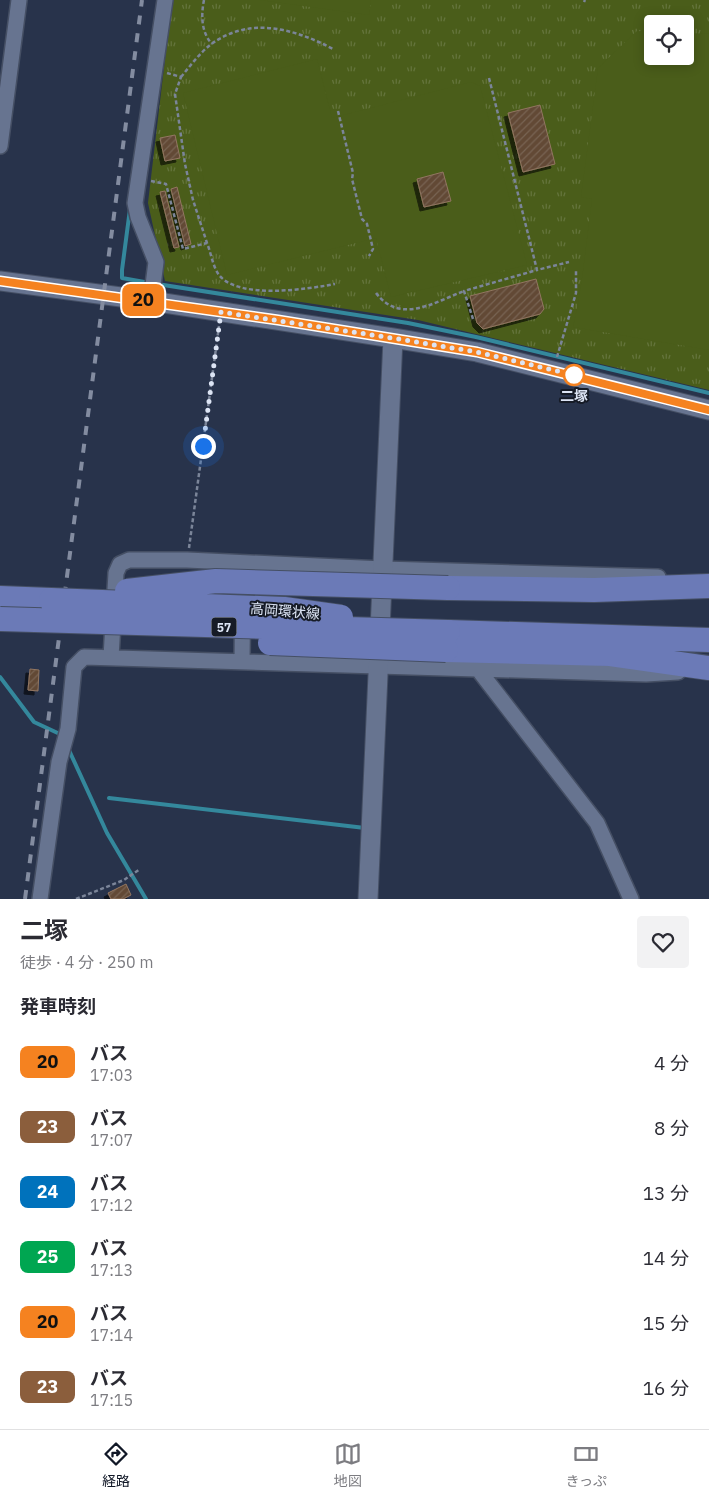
<!DOCTYPE html>
<html lang="ja">
<head>
<meta charset="utf-8">
<style>
	body { margin:0; font-family:"IBM Plex Sans","Noto Sans JP",sans-serif; background:#f2f2f3; color:#2b2b33; height:100vh; display:flex; flex-direction:column; font-size:19px; white-space:nowrap }
	* { box-sizing:border-box; margin:0 }
	p { font-size:16px; color:#7c7c81 }
	.icon { flex:none; width:28px; height:28px; fill:none; stroke:currentColor; stroke-width:2; stroke-linecap:round; stroke-linejoin:round }
	.map { position:relative; height:899px; overflow:hidden }
	.panel { display:flex; flex-direction:column; background:#fff; flex:1 }
	.panel>* { flex:none }
	.badge { padding:0 10px; border-radius:8px; font-size:18px; line-height:32px }
	.fabs { position:absolute; left:644px; top:15px; display:grid; gap:10px }
	.fabs a { display:grid; place-items:center; width:50px; height:50px; border-radius:5px; background:#fff; box-shadow:0 2px 12px #0003; font-size:25px }
	.you { position:absolute; width:25px; height:25px; margin:-12px; border:4px solid #fff; border-radius:50%; background:#1a73e8; box-shadow:0 0 0 8px #1a73e833 }
	.map>.badge { position:absolute; translate:-50% -50%; box-shadow:0 0 0 2px #fff }
	h2 { padding:0 20px; font-size:19px; line-height:45px }
	.round { display:grid; place-items:center; flex:none; width:52px; height:52px; border-radius:5px; background:#f2f2f3 }
	.head { display:flex; align-items:center; justify-content:space-between; height:85px; padding:0 20px }
	h1 { font-size:24px; font-weight:700; line-height:38px }
	ul { padding:0; list-style:none }
	li { display:flex; align-items:center; gap:15px; height:65px; padding:0 20px }
	li div { flex:1 }
	li b { display:block; font-size:19px }
	li em { font-style:normal }
	li .badge { min-width:55px; font-weight:700; text-align:center }
	.dock { display:flex; justify-content:space-around; align-items:center; height:70px; border-top:1px solid #e1e1e2; background:#fff; font-size:14px; color:#7c7c81 }
	.dock a { display:grid; justify-items:center; gap:2px }
	.dock .active { color:#111827 }
	.map>svg:first-child { display:block }
	.grass { fill:url(#grass-tufts); fill-rule:evenodd }
	.garden { fill:#4a5d1a }
	.lines { fill:none; stroke-linecap:round; stroke-linejoin:round }
	.stream { stroke:#34889c; stroke-width:4 }
	.building { fill:url(#building-hatch); stroke:#927661; filter:url(#shadow) }
	.minor-casing { stroke:#454f64; stroke-width:18 }
	.tertiary-casing { stroke:#454f64; stroke-width:21 }
	.primary-casing { stroke:#454f64; stroke-width:26 }
	.path { stroke:#7b8599; stroke-width:2.5; stroke-dasharray:4 2.5; stroke-linecap:butt }
	.minor { stroke:#677490; stroke-width:15 }
	.tertiary { stroke:#677490; stroke-width:19 }
	.primary { stroke:#6b7ab7; stroke-width:24 }
	.rail { stroke:#838ca0; stroke-width:4; stroke-dasharray:9 9; stroke-linecap:butt }
	.primary-bridge-casing { stroke:#454f64; stroke-width:26; stroke-linecap:butt }
	.primary-bridge { stroke:#6b7ab7; stroke-width:24 }
	.line-casing { stroke:#fff; stroke-width:11 }
	.line { stroke:#f58220; stroke-width:8 }
	.walk { stroke:#dce4f4; stroke-width:5; stroke-dasharray:0 9 }
	.stop-dot { fill:#fff; stroke:#f58220; stroke-width:2.5 }
	.labels { text-anchor:middle; dominant-baseline:central; stroke-width:4; stroke-linejoin:round; paint-order:stroke }
	.shield { fill:#161b26; stroke:#a1a8b6; stroke-width:1 }
	.shield-label { font-size:12px; font-weight:bold; fill:#dce4f4 }
	.stop-label { font-size:14px; font-weight:bold; fill:#dce4f4; stroke:#161b26 }
	.street-label { font-size:14px; fill:#dce4f4; stroke:#161b26 }
</style>
</head>
<body>
<div class="map">
<svg width="709" height="899" viewBox="0 0 709 899">
	<defs>
		<pattern id="grass-tufts" width="24" height="20" patternUnits="userSpaceOnUse" patternTransform="scale(1.25)"><rect width="24" height="20" fill="#4a5d1a"/><path d="M3 7l-1-3M5 7V3M7 7l1-3M15 17l-1-3M17 17v-4M19 17l1-3" fill="none" stroke="#64743c"/></pattern>
		<pattern id="building-hatch" width="6" height="6" patternUnits="userSpaceOnUse" patternTransform="scale(1.25)"><rect width="6" height="6" fill="#624935"/><path d="M-1 1l2-2M0 6l6-6M5 7l2-2" fill="none" stroke="#786353"/></pattern>
		<filter id="shadow"><feDropShadow dx="-4" dy="4" stdDeviation="0" flood-color="#0009"/></filter>
	</defs>
	<rect width="100%" height="100%" fill="#28334b"/>
	<path class="grass" d="M172,0H709V390L418,320L165,281L148,203ZM652,24H685V56H652Z"/>
	<path class="garden" d="M260,0H371L369,15Z
		M637,31L652,32V56H685V33L709,34V350L573,327C583,285 586,242 592,199L581,197L598,68Z
		M317,59L332,118L471,82L480,86L527,265L391,297L376,238L227,275L183,93Z"/>
	<g class="lines">
		<path class="stream" d="M130,209L122,270V278L150,283
			M157,284L408,323L476,337L709,393
			M0,677L34,722L62,735
			M68,748L107,833L146,899
			M109,798L365,828"/>
	</g>
	<path class="building" d="M540,105L555,164L523,172L508,113Z
		M175,135L180,158L165,161L160,138Z
		M443,172L451,201L424,207L417,179Z
		M177,187L191,244L185,246L171,189Z
		M165,191L179,247L174,248L160,192Z
		M536,279L544,309L540,314L483,329L477,323L470,296Z
		M30,669L39,670L38,691L28,690Z
		M126,884L131,895L123,899H111L108,893Z"/>
	<g class="lines">
		<g class="minor-casing">
			<path id="minor" d="M0,146L19,0
				M151,301L156,262L138,217L135,203L165,0
				M111,657L116,573L120,564L129,560H187L383,569L658,577
				M242,661L243,573
				M477,668L597,823L631,899
				M40,899L59,762L68,729L74,667L84,657L646,674L678,672"/>
		</g>
		<g class="tertiary-casing">
			<path id="tertiary" d="M0,281L151,301L393,338L477,352L709,410
				M368,899L393,338"/>
		</g>
		<g class="primary-casing">
			<path id="primary" d="M448,588L594,590L709,586
				M0,598L51,600
				M448,632L709,640
				M446,650L610,654L709,668"/>
		</g>
		<path class="path" d="M204,0C201,15 201,32 212,44
			M584,2L585,0
			M167,73L181,77L175,94L185,164L193,200L207,243
			M181,77C190,66 199,54 210,45C249,16 293,28 333,49
			M489,78L537,270L569,262
			M338,111L353,173L352,179L362,219L367,224L373,249L369,256
			M151,181L166,184L183,249L207,243C211,253 213,267 219,275C239,300 308,289 335,284
			M376,293C400,325 435,302 464,291
			M473,319L464,291L537,270
			M557,357L576,293V269
			M189,548L219,326
			M76,899L124,880L140,869"/>
		<use href="#minor" class="minor"/>
		<use href="#tertiary" class="tertiary"/>
		<use href="#primary" class="primary"/>
		<path class="rail" d="M25,899L142,0"/>
		<g class="primary-bridge-casing">
			<path id="primary-bridge" d="M127,591L216,581L448,588
				M51,600L284,609L341,617
				M0,619L448,632
				M270,643L446,650"/>
		</g>
		<use href="#primary-bridge" class="primary-bridge"/>
	</g>
	<g class="lines">
		<g class="line-casing">
			<path id="line" d="M0,281L278,320L477,352L709,410"/>
		</g>
		<use href="#line" class="line"/>
		<path class="walk" d="M203,446L221,312L392,338L477,352L574,375"/>
	</g>
	<circle class="stop-dot" cx="574" cy="375" r="10"/>
	<g class="labels">
		<rect class="shield" x="211.5" y="617.5" width="25" height="19" rx="4"/>
		<g class="shield-label">
			<text x="224" y="627">57</text>
		</g>
		<g class="stop-label">
			<text x="574" y="396">二塚</text>
		</g>
		<g class="street-label">
			<text transform="translate(285 611) rotate(5)">高岡環状線</text>
		</g>
	</g>
</svg>
<div class="fabs">
<a><svg class="icon" aria-label="locate" viewBox="0 0 24 24"><circle cx="12" cy="12" r="6"/><path d="M12 2v4M12 18v4M2 12h4M18 12h4"/></svg></a>
</div>
<div class="you" style="left:203px;top:446px"></div>
<b class="badge" style="left:143px;top:300px;background:#f58220;color:#111">20</b>
</div>
<section class="panel">
<div class="head"><div><h1>二塚</h1><p>徒歩 · 4 分 · 250 m</p></div><a class="round"><svg class="icon" aria-label="heart" viewBox="0 0 24 24"><path d="M12 20l-8-8c-3-5 5-10 8-4 3-6 11-1 8 4z"/></svg></a></div>
<h2>発車時刻</h2>
<ul>
<li><span class="badge" style="background:#f58220;color:#111">20</span><div><b>バス</b><p>17:03</p></div><em>4 分</em></li>
<li><span class="badge" style="background:#8b5e3c;color:#fff">23</span><div><b>バス</b><p>17:07</p></div><em>8 分</em></li>
<li><span class="badge" style="background:#0072bc;color:#fff">24</span><div><b>バス</b><p>17:12</p></div><em>13 分</em></li>
<li><span class="badge" style="background:#00a651;color:#fff">25</span><div><b>バス</b><p>17:13</p></div><em>14 分</em></li>
<li><span class="badge" style="background:#f58220;color:#111">20</span><div><b>バス</b><p>17:14</p></div><em>15 分</em></li>
<li><span class="badge" style="background:#8b5e3c;color:#fff">23</span><div><b>バス</b><p>17:15</p></div><em>16 分</em></li>
</ul>
</section>
<nav class="dock">
<a class="active"><svg class="icon" aria-label="directions" viewBox="0 0 24 24"><path d="M12 3l9 9-9 9-9-9zM9 14v-3h6M13 9l2 2-2 2"/></svg>経路</a>
<a><svg class="icon" aria-label="map" viewBox="0 0 24 24"><path d="M3 6l6-2 6 2 6-2v14l-6 2-6-2-6 2zM9 4v14M15 6v14"/></svg>地図</a>
<a><svg class="icon" aria-label="tickets" viewBox="0 0 24 24"><path d="M3 7h18v10H3zM15 7v10"/></svg>きっぷ</a>
</nav>
</body>
</html>
